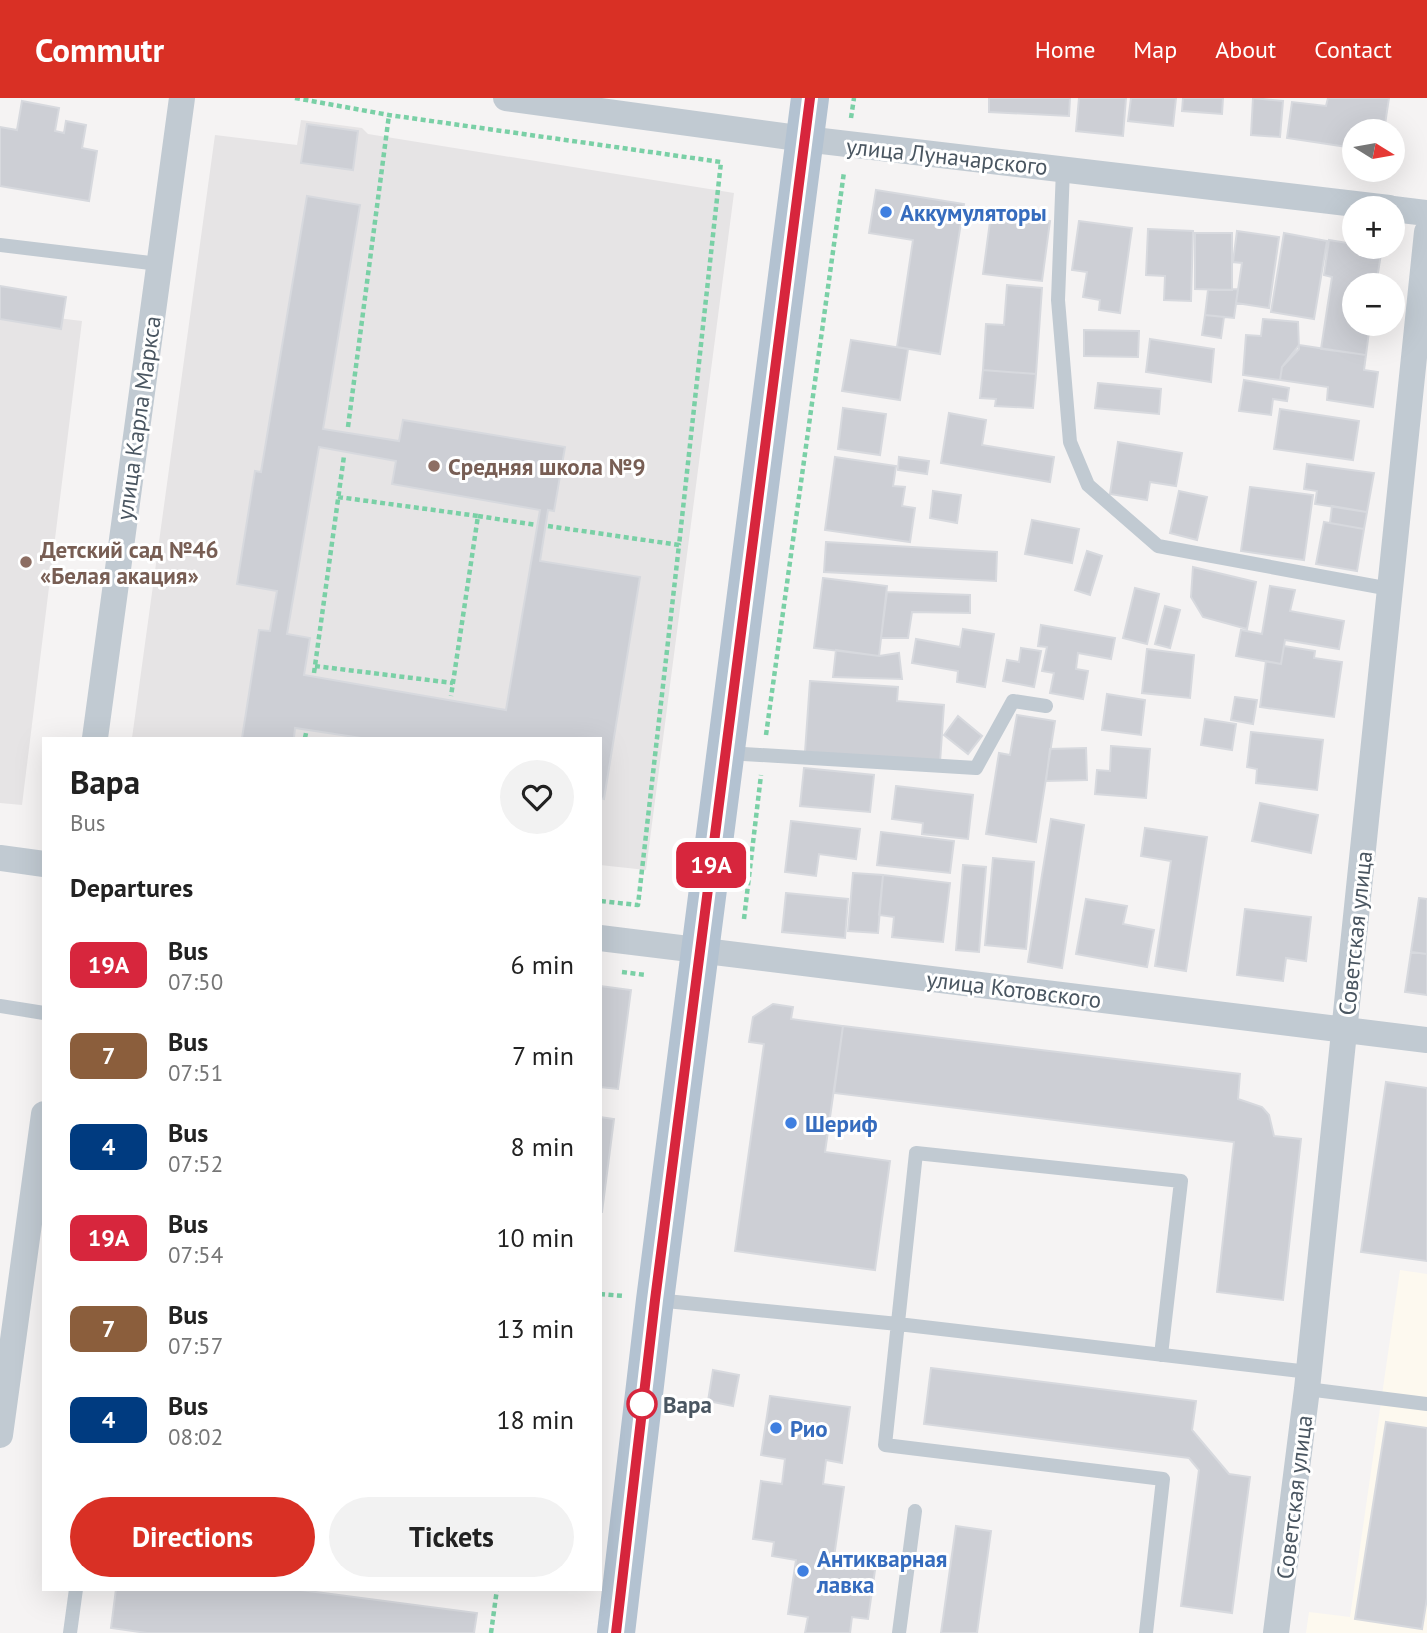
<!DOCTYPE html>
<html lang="en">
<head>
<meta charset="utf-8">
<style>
	body { margin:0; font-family:"PT Sans",sans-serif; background:#f2f2f2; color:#222; height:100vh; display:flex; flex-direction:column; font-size:26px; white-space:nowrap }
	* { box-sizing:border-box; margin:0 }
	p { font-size:23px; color:#767676 }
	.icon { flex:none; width:38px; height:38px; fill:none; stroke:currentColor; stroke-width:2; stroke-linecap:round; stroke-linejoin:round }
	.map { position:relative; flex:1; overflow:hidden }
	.drawer { position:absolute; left:42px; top:639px; width:560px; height:854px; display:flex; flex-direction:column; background:#fff; border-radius:0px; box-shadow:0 7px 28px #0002 }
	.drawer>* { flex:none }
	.badge { padding:0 14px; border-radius:10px; font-size:24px; line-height:46px }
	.needle { width:46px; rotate:101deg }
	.fabs { position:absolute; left:1342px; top:21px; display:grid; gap:14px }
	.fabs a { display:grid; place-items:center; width:63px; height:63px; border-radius:50%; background:#fff; box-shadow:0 7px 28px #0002; font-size:35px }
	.map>.badge { position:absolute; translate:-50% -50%; box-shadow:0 0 0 4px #fff }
	h2 { padding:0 28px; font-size:26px; line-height:63px }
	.round { display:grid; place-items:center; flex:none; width:74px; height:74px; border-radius:37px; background:#f2f2f2 }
	.overview { display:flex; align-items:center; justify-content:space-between; height:119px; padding:0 28px }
	h1 { font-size:33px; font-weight:700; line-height:52px }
	.button { display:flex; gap:14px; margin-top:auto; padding:14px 28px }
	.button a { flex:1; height:80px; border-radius:42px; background:#d93025; color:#fff; font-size:28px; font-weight:700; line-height:80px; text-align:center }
	.button a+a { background:#f2f2f2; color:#222 }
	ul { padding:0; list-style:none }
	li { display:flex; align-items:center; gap:21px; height:91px; padding:0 28px }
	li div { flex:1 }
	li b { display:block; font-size:26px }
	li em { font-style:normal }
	li .badge { min-width:77px; font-weight:700; text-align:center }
	header { display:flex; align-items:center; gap:42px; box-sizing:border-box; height:98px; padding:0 35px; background:#d93025; color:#fff }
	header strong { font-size:33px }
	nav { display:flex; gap:38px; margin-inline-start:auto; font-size:24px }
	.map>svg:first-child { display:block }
	.commercial { fill:#fdf9ef }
	.education { fill:#e6e4e5 }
	.building { fill:#cdcfd5; stroke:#d7d9de; stroke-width:2; fill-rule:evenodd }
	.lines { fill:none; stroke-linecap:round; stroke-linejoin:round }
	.path { stroke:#7ad0a6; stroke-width:4.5; stroke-dasharray:5 3.5; stroke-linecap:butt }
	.lane { stroke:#c1cad2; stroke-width:14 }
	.street { stroke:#c1cad2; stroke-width:26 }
	.primary { stroke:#b3c2d1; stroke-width:38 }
	.line-casing { stroke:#fff; stroke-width:16 }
	.line { stroke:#d7263d; stroke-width:10 }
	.shop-dot { fill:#3f7fe0; stroke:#fff; stroke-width:2.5 }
	.education-dot { fill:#8d6e63; stroke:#fff; stroke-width:2.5 }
	.stop-dot { fill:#fff; stroke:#d7263d; stroke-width:3.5 }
	.labels { text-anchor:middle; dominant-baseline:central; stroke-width:6; stroke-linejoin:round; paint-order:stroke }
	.street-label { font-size:23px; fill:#4a5661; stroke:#fff }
	.shop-label { font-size:23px; font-weight:bold; fill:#366cbe; stroke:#fff; text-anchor:start }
	.education-label { font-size:23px; font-weight:bold; fill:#785e54; stroke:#fff; text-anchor:start }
	.stop-label { font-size:23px; font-weight:bold; fill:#4a5661; stroke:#fff; text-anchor:start }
</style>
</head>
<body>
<header>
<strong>Commutr</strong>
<nav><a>Home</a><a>Map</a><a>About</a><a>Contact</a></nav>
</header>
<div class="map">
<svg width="1427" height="1535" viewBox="0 0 1427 1535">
	<rect width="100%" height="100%" fill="#f5f3f3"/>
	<path class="commercial" d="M1400,1172L1427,1176V1535H1306L1309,1514L1350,1519Z"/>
	<path class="education" d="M301,22L362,30L368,36L734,95L646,772L600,767V640H132L215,37L297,47Z
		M0,213L82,223L22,707L0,705Z"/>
	<path class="building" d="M989,0H1070L1069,18L989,14Z
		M1079,0H1126L1123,38L1076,33Z
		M1131,0H1176L1173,28L1128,23Z
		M1183,0H1223L1222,16L1182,13Z
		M1253,0L1283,3L1280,39L1251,37Z
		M1328,0H1389L1384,33H1354V50L1287,40L1292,4L1326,8Z
		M22,3L59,10L55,33L64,35L66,23L86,27L82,50L97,53L89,103L0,88V29L17,32Z
		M307,26L358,33L353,72L301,65Z
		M876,92L964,106L940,256L897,249L913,142L869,135Z
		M307,98L360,107L323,331L399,343L403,322L565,349L554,413L548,412L540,463L640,479L604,701L600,700V640H361L295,630L294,640H242L259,532L270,533L277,493L237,486L255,373L261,374ZM319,349L396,363L392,386L540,412L506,612L304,577L310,540L287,536Z
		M991,116L1050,123L1042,183L983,176Z
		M1079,123L1132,130L1120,215L1099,212L1100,202L1083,199L1087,174L1072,172Z
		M1148,131L1193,133L1191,203L1164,202L1165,178L1146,177Z
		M1237,133L1279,139L1269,210L1236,205L1242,165L1233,164Z
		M1195,135H1232V192L1195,191Z
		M1284,135L1327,143L1314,221L1271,214Z
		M1329,142L1354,146V149L1382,150L1376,187H1354V226H1370L1366,257L1321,251L1332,179L1324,177Z
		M1007,187L1042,190L1036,276L983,272L986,226L1004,227Z
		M0,188L66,199L61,231L0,221Z
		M1238,191L1234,220L1205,217L1208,192Z
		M1205,217L1224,219L1221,240L1202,237Z
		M1263,221L1298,224L1299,251L1282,269L1280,282L1243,277L1246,237L1261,238Z
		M1084,232L1139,233L1138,259L1084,258Z
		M1150,241L1214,251L1211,284L1146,274Z
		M851,242L908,251L900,302L842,293Z
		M1299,247L1366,257L1364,272L1378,274L1373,309L1327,302L1328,289L1280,282L1282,269Z
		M983,272L1036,276L1033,310L995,308L996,301L980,300Z
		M1244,282L1289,290L1287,303L1273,301L1271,317L1239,313Z
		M1098,285L1161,291L1159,316L1095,310Z
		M843,310L886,316L880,357L838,351Z
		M1280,311L1359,323L1353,362L1274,351Z
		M949,315L986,322L982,347L1054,359L1050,384L941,365Z
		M1118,344L1182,355L1176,388L1150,384L1147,402L1110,396Z
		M835,359L896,368L893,388L905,389L902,408L915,410L910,444L825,432Z
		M899,359L929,363L927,376L898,372Z
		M1307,366L1374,375L1367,414L1315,406L1317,393L1304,391Z
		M1250,389L1313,397L1304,462L1241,453Z
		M933,393L961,397L957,425L930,420Z
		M1179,393L1207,399L1197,442L1170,435Z
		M1332,408L1367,414L1364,431L1330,425Z
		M1032,422L1079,431L1072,465L1025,456Z
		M1324,424L1364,431L1357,473L1316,466Z
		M826,444L997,454L996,483L824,474Z
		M1087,453L1102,458L1090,497L1075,492Z
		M1193,469L1256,484L1247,531L1203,519L1191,499Z
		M823,480L887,488L879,558L814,550Z
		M1270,488L1295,492L1290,513L1344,523L1339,551L1285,542L1281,566L1236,558L1241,532L1262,536Z
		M1135,490L1159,496L1147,546L1123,540Z
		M887,494L970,497V515L912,514L908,540H881Z
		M1165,508L1180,512L1170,550L1155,546Z
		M1041,527L1115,540L1111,561L1078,555L1076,571L1088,573L1083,601L1050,595L1054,575L1042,573L1047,549L1038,548Z
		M963,531L994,536L985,589L957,584L958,573L912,565L916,541L960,549Z
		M1284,548L1315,553L1314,560L1342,564L1334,619L1260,609L1266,563L1281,566Z
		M1021,550L1041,553L1034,589L1003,583L1007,562L1019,564Z
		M1147,551L1194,557L1190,600L1142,595Z
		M836,552L879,558L899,555L902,581L833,579Z
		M810,583L898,589L897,603L944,607L940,664L805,654Z
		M1107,596L1145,602L1141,637L1102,632Z
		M1235,599L1257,602L1253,626L1231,622Z
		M1017,617L1055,623L1036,744L986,736L999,655L1010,657Z
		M958,618L982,638L968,656L944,637Z
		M1205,621L1236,626L1232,652L1201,647Z
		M1251,634L1323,642L1317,692L1256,685L1257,671L1247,669Z
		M1111,648L1150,651L1146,700L1095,696L1097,672L1110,673Z
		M1086,650L1087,682L1046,683L1050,651Z
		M804,670L874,677L870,714L800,708Z
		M896,688L973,697L968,741L922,736L923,725L892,721Z
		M1260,705L1318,717L1311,755L1252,743Z
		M1051,721L1084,727L1062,870L1028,864Z
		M791,723L860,731L856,761L819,756L816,778L785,774Z
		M1145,730L1207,739L1186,873L1155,868L1171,763L1141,758Z
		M881,734L954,743L950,775L877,767Z
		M993,760L1034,764L1026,851L985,847Z
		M963,767L986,769L979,854L956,852Z
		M853,775L883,777L878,835L848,833Z
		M883,777L950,785L943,844L892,839L894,819L879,817Z
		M786,795L848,801L845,840L782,834Z
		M1419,800L1427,801V856L1411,854Z
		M1086,801L1127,808L1123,826L1154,832L1147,869L1076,856Z
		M1245,811L1311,819L1306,863L1286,860L1283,883L1237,877Z
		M1411,854L1427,856V897L1405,894Z
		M600,888L631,892L618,991L600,989Z
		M773,906L793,909L791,921L843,928L825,1054L890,1063L875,1172L735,1153L764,946L749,944L753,919Z
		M843,928L1240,976L1238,1001L1262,1009L1269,1017L1274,1038L1301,1041L1283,1202L1217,1194L1234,1044L834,995Z
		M1386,984L1427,990V1163L1361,1154Z
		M600,1019L614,1021L602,1114H600Z
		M931,1270L1196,1303L1192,1332L1229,1376L1250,1379L1232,1515L1181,1508L1199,1372L1189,1360L924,1326Z
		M713,1272L739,1277L733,1308L708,1303Z
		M770,1298L850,1309L842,1365L826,1362L823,1386L844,1389L833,1466L875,1472L868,1521L852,1519L850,1535H805L808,1519L788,1516L796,1462L772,1458L774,1444L753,1441L761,1383L782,1386L785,1361L761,1357Z
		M1386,1324L1427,1330V1500L1422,1531L1355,1521Z
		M956,1428L991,1433L977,1535H941Z
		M116,1491H293L477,1515L474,1535H147L111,1530Z"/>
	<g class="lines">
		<path class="path" d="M295,0L389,17L721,64L679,447
			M851,20L854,0
			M348,329L389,17
			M338,399L478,418L451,598
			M478,418L536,427
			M548,428L679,447L638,807L600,803
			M315,568L453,585
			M314,575L344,358
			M766,637L844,74
			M305,640L306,635
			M744,821L761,677
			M622,874L646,877
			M600,1196L624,1198
			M491,1535L497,1491"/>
		<path class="lane" d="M1063,71L1058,202L1070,344L1088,387L1158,448L1390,491
			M0,147L159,166
			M727,655L976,670L1013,603L1046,608
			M0,908L44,915
			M656,1202L898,1226L1309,1274
			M1307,1291L1427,1306
			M70,1535L76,1491
			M899,1535L915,1413
			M1146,1535L1163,1381L885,1347L916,1055L1181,1083L1161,1257"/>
		<path class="street" d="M506,0L805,41L1389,110
			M1393,111L1427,115
			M95,640L182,0
			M0,760L44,766
			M600,840L1427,942
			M0,1337L44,1016
			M1276,1535L1307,1291L1427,134"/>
		<path class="primary" d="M616,1535L655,1202L810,0"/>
	</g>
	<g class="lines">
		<g class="line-casing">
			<path id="line" d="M616,1535L655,1202L810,0"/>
		</g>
		<use href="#line" class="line"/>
	</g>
	<g class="shop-dot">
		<circle cx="886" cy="114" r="7"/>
		<circle cx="791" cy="1025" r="7"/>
		<circle cx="776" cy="1330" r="7"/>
		<circle cx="803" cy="1473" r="7"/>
	</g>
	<g class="education-dot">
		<circle cx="434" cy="368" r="7"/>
		<circle cx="26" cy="464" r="7"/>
	</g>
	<circle class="stop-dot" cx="642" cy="1306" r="14"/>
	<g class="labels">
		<g class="street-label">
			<text transform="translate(947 58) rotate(6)">улица Луначарского</text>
			<text transform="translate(138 320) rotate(-82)">улица Карла Маркса</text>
			<text transform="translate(1355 835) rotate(-84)">Советская улица</text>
			<text transform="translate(1014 891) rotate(7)">улица Котовского</text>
			<text transform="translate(1294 1399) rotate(-83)">Советская улица</text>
		</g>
		<g class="shop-label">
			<text x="900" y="114">Аккумуляторы</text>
			<text x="805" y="1025">Шериф</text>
			<text x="790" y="1330">Рио</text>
			<text x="817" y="1460">Антикварная<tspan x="817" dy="26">лавка</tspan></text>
		</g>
		<g class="education-label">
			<text x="448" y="368">Средняя школа №9</text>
			<text x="40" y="451">Детский сад №46<tspan x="40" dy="26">«Белая акация»</tspan></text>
		</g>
		<g class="stop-label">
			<text x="663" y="1306">Вара</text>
		</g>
	</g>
</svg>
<div class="fabs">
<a><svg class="needle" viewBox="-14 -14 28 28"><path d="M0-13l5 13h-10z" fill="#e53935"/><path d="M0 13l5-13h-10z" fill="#767676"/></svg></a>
<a>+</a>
<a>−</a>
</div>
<b class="badge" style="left:711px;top:767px;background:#d7263d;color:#fff">19А</b>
<section class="drawer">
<div class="overview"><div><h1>Вара</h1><p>Bus</p></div><a class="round"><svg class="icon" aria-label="heart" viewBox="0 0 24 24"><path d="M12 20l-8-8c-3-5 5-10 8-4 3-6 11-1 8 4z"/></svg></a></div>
<h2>Departures</h2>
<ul>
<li><span class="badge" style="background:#d7263d;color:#fff">19А</span><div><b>Bus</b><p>07:50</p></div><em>6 min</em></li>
<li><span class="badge" style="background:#8b5e3c;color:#fff">7</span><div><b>Bus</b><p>07:51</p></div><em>7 min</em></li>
<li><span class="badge" style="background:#003b80;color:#fff">4</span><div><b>Bus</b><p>07:52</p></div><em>8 min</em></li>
<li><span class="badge" style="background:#d7263d;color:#fff">19А</span><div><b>Bus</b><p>07:54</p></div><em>10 min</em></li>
<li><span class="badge" style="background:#8b5e3c;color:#fff">7</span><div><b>Bus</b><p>07:57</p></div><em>13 min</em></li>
<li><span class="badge" style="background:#003b80;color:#fff">4</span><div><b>Bus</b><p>08:02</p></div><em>18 min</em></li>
</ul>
<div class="button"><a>Directions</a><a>Tickets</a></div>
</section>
</div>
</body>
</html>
